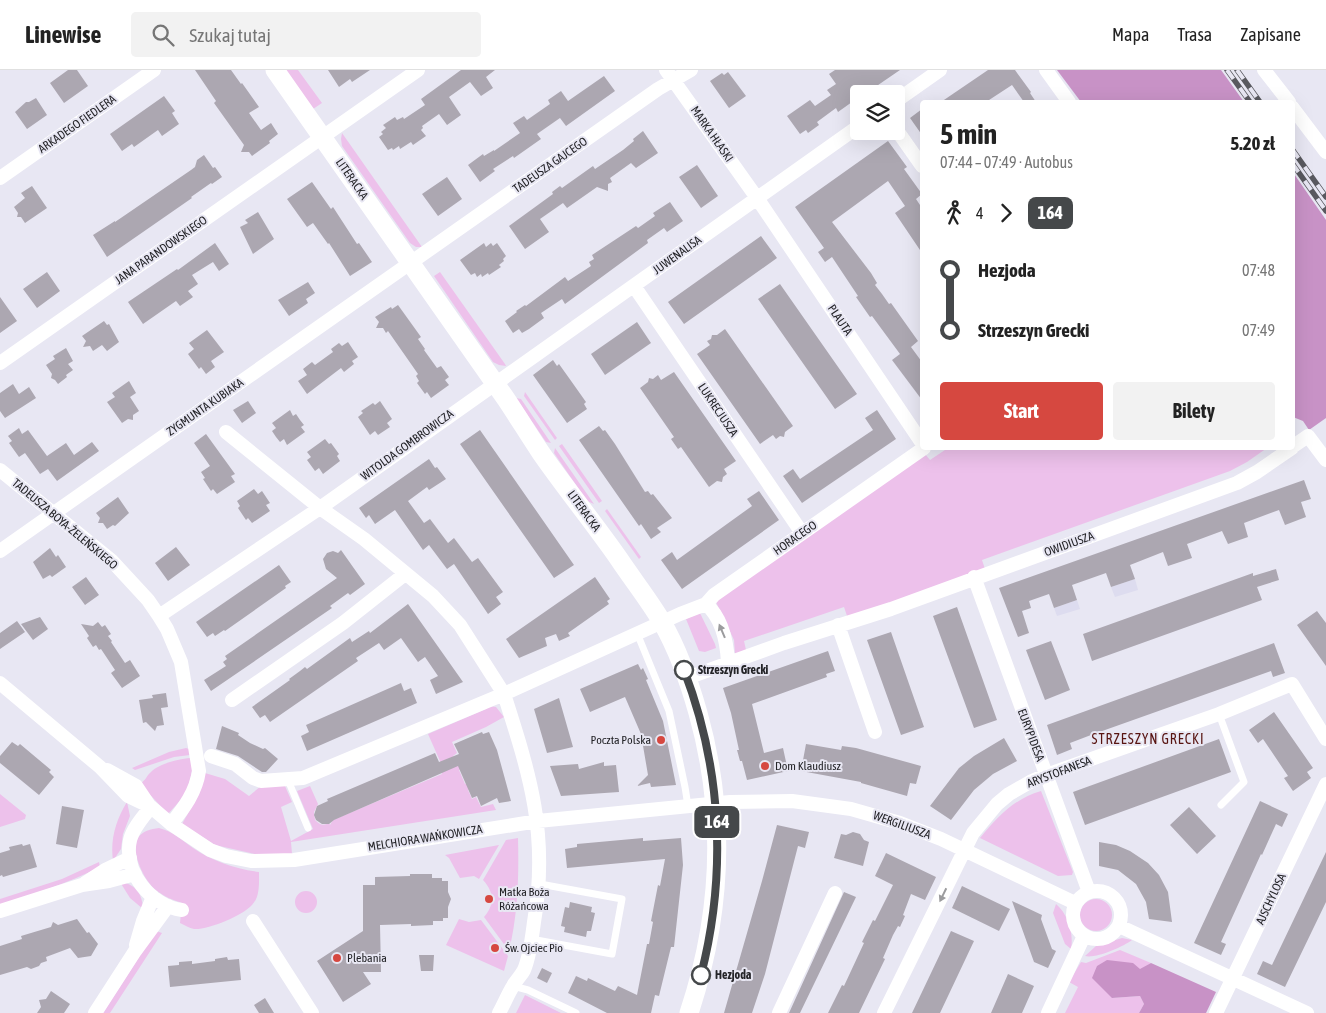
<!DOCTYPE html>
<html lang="pl">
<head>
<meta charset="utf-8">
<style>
	body { margin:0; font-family:"Asap Condensed",sans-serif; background:#f2f2f2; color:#222; height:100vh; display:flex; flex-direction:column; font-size:19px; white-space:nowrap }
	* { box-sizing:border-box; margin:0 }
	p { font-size:16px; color:#767676 }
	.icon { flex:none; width:28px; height:28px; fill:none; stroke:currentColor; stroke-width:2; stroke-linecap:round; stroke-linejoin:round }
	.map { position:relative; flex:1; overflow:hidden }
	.drawer { position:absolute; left:920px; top:30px; width:375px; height:350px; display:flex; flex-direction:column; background:#fff; border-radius:5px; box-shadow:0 5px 20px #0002 }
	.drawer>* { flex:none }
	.badge { padding:0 10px; border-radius:8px; font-size:18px; line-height:32px }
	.tools { position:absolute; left:850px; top:15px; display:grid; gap:10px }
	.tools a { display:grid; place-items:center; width:55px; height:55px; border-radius:5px; background:#fff; box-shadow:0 5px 20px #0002; font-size:25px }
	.map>.badge { position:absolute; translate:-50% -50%; box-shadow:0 0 0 2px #fff }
	.legs { display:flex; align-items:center; gap:8px; height:55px; padding:0 20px; font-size:16px }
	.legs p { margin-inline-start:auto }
	.head { display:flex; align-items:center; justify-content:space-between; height:85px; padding:0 20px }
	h1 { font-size:28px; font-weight:700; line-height:38px }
	.action { display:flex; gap:10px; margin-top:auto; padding:10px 20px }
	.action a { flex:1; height:58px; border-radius:5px; background:#d64840; color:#fff; font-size:20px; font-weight:700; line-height:58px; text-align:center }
	.action a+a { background:#f2f2f2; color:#222 }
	ul { padding:0 20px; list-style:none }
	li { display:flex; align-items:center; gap:18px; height:60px; font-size:19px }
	li i { display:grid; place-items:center; width:8px; height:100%; margin:0 6px; background:currentColor }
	li i::after { content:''; width:12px; height:12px; margin:-6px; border:4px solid; border-radius:50%; background:#fff }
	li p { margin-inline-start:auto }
	li:first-child i { background:linear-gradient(#0000 50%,currentColor 0) }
	li:last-child i { background:linear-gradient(currentColor 50%,#0000 0) }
	header { display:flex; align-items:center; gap:30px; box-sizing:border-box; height:70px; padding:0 25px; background:#fff; border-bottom:1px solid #e0e0e0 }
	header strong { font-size:24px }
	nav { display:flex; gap:28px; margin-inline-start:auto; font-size:18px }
	.search { width:350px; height:45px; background:#f2f2f2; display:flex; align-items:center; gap:12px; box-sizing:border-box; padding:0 18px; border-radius:5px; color:#767676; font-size:19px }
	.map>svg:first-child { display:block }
	.built { fill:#dddcef }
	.green { fill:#edc1eb }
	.forest { fill:#c892c6 }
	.building { fill:#aca7b1 }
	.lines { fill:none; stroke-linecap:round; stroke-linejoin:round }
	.lane { stroke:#fff; stroke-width:7 }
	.street { stroke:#fff; stroke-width:14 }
	.secondary { stroke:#fff; stroke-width:19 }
	.rail-casing { stroke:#59595f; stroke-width:5.5 }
	.rail { stroke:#e8e7f3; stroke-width:4; stroke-dasharray:11; stroke-linecap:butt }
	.oneway { fill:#9c9c9e }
	.line-1-casing { stroke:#fff; stroke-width:11 }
	.line-1 { stroke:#45484a; stroke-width:8 }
	.stop-1-dot { fill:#fff; stroke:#45484a; stroke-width:2.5 }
	.poi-dot { fill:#d64840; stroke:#e8e7f3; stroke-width:2 }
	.labels { text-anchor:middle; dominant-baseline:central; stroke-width:4; stroke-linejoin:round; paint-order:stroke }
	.street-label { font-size:12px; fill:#242428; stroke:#e8e7f3 }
	.stop-label { font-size:12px; font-weight:bold; fill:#242428; stroke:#e8e7f3; text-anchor:start }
	.poi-label { font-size:12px; fill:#242428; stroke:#e8e7f3; text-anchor:start }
	.neighbourhood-label { font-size:14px; letter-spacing:1px; fill:#581411; stroke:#e8e7f3 }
</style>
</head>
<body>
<header>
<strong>Linewise</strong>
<div class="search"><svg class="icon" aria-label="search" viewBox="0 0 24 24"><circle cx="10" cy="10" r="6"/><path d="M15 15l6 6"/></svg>Szukaj tutaj</div>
<nav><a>Mapa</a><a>Trasa</a><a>Zapisane</a></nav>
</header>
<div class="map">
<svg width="1326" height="943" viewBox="0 0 1326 943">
	<rect width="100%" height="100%" fill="#e8e7f3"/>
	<path class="built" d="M1135,509L1138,520L1115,527L1111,517Z
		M1077,530L1080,539L1057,546L1054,538Z"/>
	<path class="green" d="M285,0H298L322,33L313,39Z
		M342,63L422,177H416L410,173L342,76L341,69Z
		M440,202L505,294L506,296L499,295L493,292L434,206Z
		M525,322L557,368L555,370L524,326Z
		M516,328L521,329L551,373L546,372Z
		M562,374L602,431L599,433L559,376Z
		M555,378L594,434L587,431L554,383Z
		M948,378H1267L1247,392L1230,401L982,490L985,499L848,549L844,537L744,571L746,580L735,584L734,570L716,532L718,530L925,384L930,390Z
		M607,439L641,487L639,489L605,441Z
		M700,543L715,574L716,578L705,582L699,581L686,549Z
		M489,636L496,637L504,647L486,657L452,672L457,683L453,686L457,695L464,698L459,700L465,714L470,713L472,717L468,720L472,729L476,727L481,737L493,734L496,740L291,772L292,784L259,785L215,775L182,754L199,724L205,703L225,709L249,726L261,716H285L292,732L281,737L291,771L313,759L297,721L310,716L318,734L314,742L315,750C320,755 323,756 329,753L330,755L333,750L442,704L441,701L444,700L428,664L486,639Z
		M186,678L189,679L190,685L174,687L135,700L132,698L169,682Z
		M190,688L194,692L187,723L168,744L140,714C148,708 145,707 151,702C160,693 179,689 190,688Z
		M1041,721L1073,802L1072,805L1058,806L980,768C998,746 1014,729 1041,721Z
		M0,724L26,745L25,749L0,757Z
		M127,732L130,746L123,764L121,779L113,791C110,769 116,750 127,732Z
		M159,758C172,761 182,770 193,778C212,791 236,799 259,802C259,813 260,827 252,835C242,846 208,860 194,859C189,858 185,855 180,853L182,833C173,830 165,827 157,821C145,812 130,783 138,768C142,761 151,759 159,758Z
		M518,768C519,806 518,844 509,881L484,847C495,834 494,822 483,810L506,770Z
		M499,775L479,809L474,806L460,808L449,788L445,785Z
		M99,792L100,797C68,813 34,824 0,835V829L62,809Z
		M120,812C135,813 143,825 143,839L130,828Z
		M295 832a11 11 0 1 1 22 0a11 11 0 1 1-22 0Z
		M1080 845a16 16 0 1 1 32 0a16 16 0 1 1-32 0Z
		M1056,834C1068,844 1074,864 1071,879L1065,874L1053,843Z
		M459,849L469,852L481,850L508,886L504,901L446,875Z
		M156,861L162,863L110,943H103Z
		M1122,868L1132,870C1123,877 1095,889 1085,886L1096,876Z
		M1120,880L1151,893L1140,900L1112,928L1140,926L1144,934L1139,943H1065L1078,917L1069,912L1081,892L1086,893Z
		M525,925L561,943H516Z"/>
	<path class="forest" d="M1057,0H1221L1244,32H1081Z
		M1292,101L1326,150V348L1309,360L1303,351L1293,347Z
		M1107,890L1133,893L1140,899L1151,893L1216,922L1206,943H1139L1144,934L1140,926L1112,928L1092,908L1097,896Z"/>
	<path class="building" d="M68,0H77L88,16L64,33L50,13Z
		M195,0H231L241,14L242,13L259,37L249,43L261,60L271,53L278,64L269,71L270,73L252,86L249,82H241L244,75L214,33L216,31Z
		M328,0H370L352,12L350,9L339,17Z
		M461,0H495L486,7L493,18L481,26L470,12L449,27L461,45L447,55L439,44L422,56L423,58L421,60L426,66L413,75L411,72L400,79L399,76L393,80L392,78L388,80L379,67L383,64L381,62L386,58L383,55L395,47L397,50L403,47L404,49L425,35L421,29Z
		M835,0H900L865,24H859V27L838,42L836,38L817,52L819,55L808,63L806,60L800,64L787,46L810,30L815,36L831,25L827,20L836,14L829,4Z
		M988,0H1015L1031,22L1030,23L1036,32H1024L1012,15L986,32H941Z
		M728,2L746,26L729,38L710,11L722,3L724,5Z
		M604,6L615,21L566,56L560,48L537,64L541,69L514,88L513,86L493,99L495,101L480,112L468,95L483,84L484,86L494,80V81L520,63L513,53L524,46L527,50L550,34L548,30L561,21L568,31Z
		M164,26L175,41L172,43L179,54L162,66L158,60L134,77L132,74L122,81L110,64Z
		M36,28L47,45L27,59L15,42L26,32H29Z
		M922,39V65L910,48Z
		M643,61L658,83L636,98L631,93L610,108L612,112L608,114V121L597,117L567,138L563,133L540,149L549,162L525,179L509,156L553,124L552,122L560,116L562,118L593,96L595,99L623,80L634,71L633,69Z
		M888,71L907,97L904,99L922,124L916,129L922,138V183L895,143L905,136L888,111L832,152L871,203L877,213L875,215L882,224L889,234L891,233L918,271L911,277L922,292V330L892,290L900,284L872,246L870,247L856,227L858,226L832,187L825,192L818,182L824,178L795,137Z
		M204,85L213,98L215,97L222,107L212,114L211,113L191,127L192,128L107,187L93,165L115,151V152L191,100L195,97L197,90Z
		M697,95L718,126L701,138L679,107Z
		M447,107L462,129L438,146L422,124Z
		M312,112L331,139L333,137L357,174L359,173L372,192L350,206L329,173L328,174L313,153L307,157L287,129Z
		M32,116L47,138L25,153L21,147H17L18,143L14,137L25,128L21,123Z
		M670,132L683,151L667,162L664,158L647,170L648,173L565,234L562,229L541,243L544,248L529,259L522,263L519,259L513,263L505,251L517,242L516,241L525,235L526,236L565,207L568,211L591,196L589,192L594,189L592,185L636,156L638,158L655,146L653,143Z
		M258,142L274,169L253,184L240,157L248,153L245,150Z
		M761,166L777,188L684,254L668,232Z
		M215,173L229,194L219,201L213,192L192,205L198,214L188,221L193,227L180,236L176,231L143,254L128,232L177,199L178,200Z
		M484,173L486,177L491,173L493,176L497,173L506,186L503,189L504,191L499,195L501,197L489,205L488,203L482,207L481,204L477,207L475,203L471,205L460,190Z
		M47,202L60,221L37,238L23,219Z
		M308,212L315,223L306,229L308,233L289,246L278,230Z
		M780,214L857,324L835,339L758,229Z
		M0,227L17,251L0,263Z
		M398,235L421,267L418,269L425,279L424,280L437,298L441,296L449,307L445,310L449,315L431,328L427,322L425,324L417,313L419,311L416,306L418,304L388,261L386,263L383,258H376L379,252L375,247L391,237L392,239Z
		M104,251L107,255L109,254L119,272L107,281L102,275L93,281L90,276L83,277L86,271L82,266Z
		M637,252L651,273L605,305L591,284Z
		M725,259L793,356L785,362L784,367L780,366L776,369L773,365L760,374L697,284L710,275L707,271L711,269L712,265H717Z
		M207,260L224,282L211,291L215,297L206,304L201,297L199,299L188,284L194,279L189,273Z
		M348,272L358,287L352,291L354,294L344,302L341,298L307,324L298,311L307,305L303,299L312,292L315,295L333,282L331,279L339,273L342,276Z
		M66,278L73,291L68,294L73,300L66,305L67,307L58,314L55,310L51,308L52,304L46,295L55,289L53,286Z
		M553,290L557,296L559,294L569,308L586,332L584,334L587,339L567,353L533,305Z
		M674,302L736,391L724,399L727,404L723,407L722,412L717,411L709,417L681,377L678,379L671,369L674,367L640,318L648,312L649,308L653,309L658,305L661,310Z
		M129,311L136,323L130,327L139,341L133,345V350L128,349L122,353L107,332L115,327L112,323Z
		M13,314L19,324L29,317L36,328L5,348L0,341V323Z
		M248,331L256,343L242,353L233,340Z
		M380,331L392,349L387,353L390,357L378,365L375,361L370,365L358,347L363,343L361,341L373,333L375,335Z
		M290,340L293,346L296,344L300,350L304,355L301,357L305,362L287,375L284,369L280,372L276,367L272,361L276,358L272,353Z
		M877,340L896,369L802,433L783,406L793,399L800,409L873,360L865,348Z
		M599,356L603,361L605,360L615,374L645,422L648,421L651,425L653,424L672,448L657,458L661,462L651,469L641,454L639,456L579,370Z
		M19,358L22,364L28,360L47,386L66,373L74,385L92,372L99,381L57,411L48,399L40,404L25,383L19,387L9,373L12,371L8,366Z
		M480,360L574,495L554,508L460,374Z
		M206,364L235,404L231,406L235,412L217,424L213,419L211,421L203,409L205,408L201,402L210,396L194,373Z
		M325,369L329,374L331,373L339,384L337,386L340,391L323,404L319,398L315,401L307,390L311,387L307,382Z
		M429,389L435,398L437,397L446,409L429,420L427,417L408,431L424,453L430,449L448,473L454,468L472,492L478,488L503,522L496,527L501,534L488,544L454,494L447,499L429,475L423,480L395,440L375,454L369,445L366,448L359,438Z
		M1304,410L1311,429L1301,432L1306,447L1285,455L1279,440L1244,453L1248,467L1228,474L1222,461L1187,474L1192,488L1168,496L1163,482L1130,495L1135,509L1111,517L1106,503L1072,515L1077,530L1054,538L1049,524L1029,531L1031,538L1022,541L1029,563L1018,567L999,518Z
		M254,419L258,424L262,421L270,433L266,435L270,441L252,453L248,448L246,450L238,438L240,436L237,431Z
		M759,421L779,450L682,519L661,490L672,482L677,490L752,436L747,429Z
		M118,427L129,443L115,456L113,455L107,459L103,453H98L100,448L96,443Z
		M176,477L190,495L168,511L155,493Z
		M50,478L56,487L58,485L66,497L52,507L50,505L43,509L33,492Z
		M341,480L365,514L350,525L348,523L330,536L332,538L211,621L204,610L226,596L223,592L227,589L225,586L337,508L326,499L323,489L327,483L333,481L338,483Z
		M279,495L291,512L285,516L286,518L225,561L224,560L215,566L213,563L207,567L196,552Z
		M1276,499L1279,510L1257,517L1262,530L1092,591L1083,564L1253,503V506Z
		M86,507L99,525L85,535L72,517Z
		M595,507L610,529L607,531L609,534L568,563L570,566L559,571L556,564L545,568L547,576L519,588L506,569Z
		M408,534L463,612L436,624L430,610L438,606L425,587L418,592L401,568L384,580L379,573L356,588L358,591L270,652L265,645L260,648L252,637L290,610L289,609L300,601L305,597L307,599L350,568L352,572L369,561L370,563Z
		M957,537L997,650L974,658L933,546Z
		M1317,541L1326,553V596L1297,555Z
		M40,547L48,559L33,570L21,554Z
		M17,551L25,562L0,579V563Z
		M98,552L102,557L105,555L111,564L108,566L112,571L111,572L125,593L130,590L140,606L122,618L111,603L115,600L101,579L99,580L96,575L93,577L87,568L89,566L81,554L93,556Z
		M891,562L924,657L901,665L867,570Z
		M1051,571L1070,620L1045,630L1026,580Z
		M1274,573L1285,603L1273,607L1271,601L1091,665L1070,673L1072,679L1057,685L1047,655Z
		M828,581L835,601L826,604L827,607L752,634L764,683L783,678L788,701L747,710L742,691H740L737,680H739L731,643L723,618Z
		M638,594L641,600L643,598L648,609L646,610L663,651L676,715L651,717L650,713L637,716L648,705L641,664L625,627L590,642L580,619Z
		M401,613L404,621L411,618L417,633L307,681L301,666L309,662L306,655Z
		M166,623L168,637L161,638L164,655L157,656L155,661L146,652L143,653L139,630L153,628L152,625Z
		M559,628L573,677L547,683L534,639Z
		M1274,642L1313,698L1307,702L1311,708L1293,721L1284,708L1288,706L1263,669L1258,673L1249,660Z
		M222,656L239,663L238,665L250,673L263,679L265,678L278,689L266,702H262L238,686L216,679Z
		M482,662L483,664L489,662L497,680L511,731L499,733L497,728L481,736L477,726L472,728L458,696L334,750L329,754H322L316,750L314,745L317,736L328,731L327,729L435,683L439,692L459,684L454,674Z
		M1004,668L1017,691L993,704L974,720L951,750L930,736L959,698L974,686Z
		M1219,669L1231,702L1085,755L1073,722Z
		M12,672L18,676L20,674L51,700L49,702L54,707L39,725L0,693V686Z
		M806,674L841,680L842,676L856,678L921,696L916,714L910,713L907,726L861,713V712L801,701Z
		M604,692V696L616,695L619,722L561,726L550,696L578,694L579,699Z
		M1260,731L1288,744L1282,757L1276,754L1262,785L1261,784L1221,872L1226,874L1221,885L1194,873Z
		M62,736L84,740L77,778L56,774Z
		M1189,737L1216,766L1197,784L1170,755Z
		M777,755L809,762L805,778L798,776L765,904L752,943H724L762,811Z
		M853,762L860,764L864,770L869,772L863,796L834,788L841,764L846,765Z
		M643,768V771L681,768L683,795L674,877H671L659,926L655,925L651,943H607L568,923L576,906L587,911L588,908L615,921L618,916L637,925L647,874H649L653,852L651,851L658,815L660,816L665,789L567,798L565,779L577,777V774Z
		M1099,772L1116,775L1130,781L1148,793L1159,805L1168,822L1172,852L1149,849L1146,832L1136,814L1118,800L1099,796Z
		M22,774L23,776L30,774L37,797L3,807L2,805L0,806V783L10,780L9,777Z
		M1326,782V832L1285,917L1257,904L1263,891L1272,895Z
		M886,783L936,807L925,830L911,824L903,845L905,846L900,857L898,856L893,865L883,888L885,889L859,943H828L842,915L844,916L864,873L862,872L873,850L875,851L893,815L875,806Z
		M410,804H432V808H442V811H448V822L451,829L448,837V848H443V851H433V855L411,856V854L380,855L381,902H363L371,914L343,932L317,891L363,861V815H375V807L410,806Z
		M962,816L1010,839L999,861L952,838Z
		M844,822L856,827L800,943H789Z
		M1012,831L1042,845L1041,849L1052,879L1056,881L1048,898L1034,892Z
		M570,832L592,837L591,842L595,843L591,861H587L586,867L564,862L565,857L561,856L565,837L569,838Z
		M77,849L87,863L89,862L98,874L91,886L78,888L70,878L46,887L47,891L41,893L39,896L31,899L27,897L0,905V876L22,869L21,866L51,857L53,852L58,855Z
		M951,861L974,871L940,943H912Z
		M419,885H434L433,901H421Z
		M227,887L228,890L239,889L241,910L170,917L168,896L179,895V892L192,891V894L215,891V889Z
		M542,898L552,903L547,913L537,908Z
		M1008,904L1034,916L1022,943H991Z
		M51,921L70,934L64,943H37L41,937L39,930L46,929Z
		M265,928L274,943H259L254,935Z"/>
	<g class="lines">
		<path class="lane" d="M637,563L669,641L685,717L688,736
			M1219,644L1244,712L1221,735
			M288,710L308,758
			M531,869L612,884L622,829L540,814
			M513,916L528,920L576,943"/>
		<path class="street" d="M666,0L757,128L922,373
			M1046,0L1069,32
			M1264,0L1289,32
			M896,31L940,0
			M1292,37L1326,82
			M896,59L922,96
			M0,108L154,0
			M634,216L802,463
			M0,293L418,0
			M226,362L320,438L364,469L433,526L460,555L504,624L680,544L706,534L714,525L924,378
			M1292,377L1308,366L1326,390
			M0,400L112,491L148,530L159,546L167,559L181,592L199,701C196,722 184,738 171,754
			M0,481L658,19L691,0
			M974,507L1089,822
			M706,534C722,548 727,572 728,593
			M159,546L320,438L859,56
			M838,555L875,662
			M687,608L784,573L891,539L1237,413L1257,402L1292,378
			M0,613L100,697L128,726L151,737L171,754L210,780L226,786L251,791L294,790L538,751L730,732L792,731L851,739L900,753L941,769L1075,833
			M232,630L343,553L405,504
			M211,686L235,694L253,708L261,711L303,708L504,624C530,705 549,765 534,852C532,867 530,886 524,900C521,906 516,910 513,916C508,924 504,934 499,943
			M107,700L136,716L150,737
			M151,737C143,747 133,758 130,770C123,802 151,836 182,840
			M85,813L105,800L130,788
			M1073 845a24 24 0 1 1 48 0a24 24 0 1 1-48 0Z
			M0,841L82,815L109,811L135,804
			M253,851L312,943
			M1119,856L1307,943
			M136,875L143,851L153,827
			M95,943L135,881L168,836
			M779,943L835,823
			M884,943L973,763L997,734L1009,724L1030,712L1046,705L1219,644L1292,614L1326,669
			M1048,943L1084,866
			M1216,943L1326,714"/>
		<path class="secondary" d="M275,0L506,329C518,347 529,365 541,383C566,419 594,453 619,489C633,510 649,530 662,552C678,580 689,611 698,643C726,743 722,844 689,943"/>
		<g class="rail-casing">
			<path id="rail" d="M1227,0L1250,32
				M1237,0L1260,32
				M1292,79L1326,127
				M1292,93L1326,141"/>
		</g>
		<use href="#rail" class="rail"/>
	</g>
	<defs><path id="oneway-solid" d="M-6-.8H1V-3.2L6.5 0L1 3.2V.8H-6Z" transform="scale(1.25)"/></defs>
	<g class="oneway">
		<use href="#oneway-solid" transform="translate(722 561) rotate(-113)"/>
		<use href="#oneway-solid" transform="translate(943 825) rotate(116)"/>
	</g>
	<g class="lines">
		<g class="line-1-casing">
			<path id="line-1" d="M684,600C722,699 727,804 701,905"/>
		</g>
		<use href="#line-1" class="line-1"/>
	</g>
	<g class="stop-1-dot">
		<circle cx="684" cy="600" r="9"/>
		<circle cx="701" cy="905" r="9"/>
	</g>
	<g class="poi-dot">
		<circle cx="661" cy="670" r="5"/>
		<circle cx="765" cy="696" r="5"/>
		<circle cx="489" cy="829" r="5"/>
		<circle cx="495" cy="878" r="5"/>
		<circle cx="337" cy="888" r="5"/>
	</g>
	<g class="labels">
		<g class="street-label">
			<text transform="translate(77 54) rotate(-35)">ARKADEGO FIEDLERA</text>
			<text transform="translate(712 64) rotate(55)">MARKA HŁASKI</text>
			<text transform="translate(550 95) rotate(-35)">TADEUSZA GAJCEGO</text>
			<text transform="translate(352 109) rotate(55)">LITERACKA</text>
			<text transform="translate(161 180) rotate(-35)">JANA PARANDOWSKIEGO</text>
			<text transform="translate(677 185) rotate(-36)">JUWENALISA</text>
			<text transform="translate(840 250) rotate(56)">PLAUTA</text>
			<text transform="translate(205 337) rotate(-35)">ZYGMUNTA KUBIAKA</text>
			<text transform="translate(718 340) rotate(56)">LUKRECJUSZA</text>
			<text transform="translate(407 375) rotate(-36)">WITOLDA GOMBROWICZA</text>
			<text transform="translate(584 441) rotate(54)">LITERACKA</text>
			<text transform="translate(65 454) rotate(40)">TADEUSZA BOYA-ŻELEŃSKIEGO</text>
			<text transform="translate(795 468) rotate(-35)">HORACEGO</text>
			<text transform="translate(1069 474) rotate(-20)">OWIDIUSZA</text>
			<text transform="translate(1031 665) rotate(69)">EURYPIDESA</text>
			<text transform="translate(1059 702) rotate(-21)">ARYSTOFANESA</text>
			<text transform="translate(902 755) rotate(20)">WERGILIUSZA</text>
			<text transform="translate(425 768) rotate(-9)">MELCHIORA WAŃKOWICZA</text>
			<text transform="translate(1271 829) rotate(-65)">AJSCHYLOSA</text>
		</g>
		<g class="stop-label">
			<text x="698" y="600">Strzeszyn Grecki</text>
			<text x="715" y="905">Hezjoda</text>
		</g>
		<g class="poi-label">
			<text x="651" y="670" text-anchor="end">Poczta Polska</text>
			<text x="775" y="696">Dom Klaudiusz</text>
			<text x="499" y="822">Matka Boża<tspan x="499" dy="14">Różańcowa</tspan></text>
			<text x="505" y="878">Św. Ojciec Pio</text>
			<text x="347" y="888">Plebania</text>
		</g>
		<g class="neighbourhood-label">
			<text x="1148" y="669">STRZESZYN GRECKI</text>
		</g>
	</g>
</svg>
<div class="tools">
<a><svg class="icon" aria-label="layers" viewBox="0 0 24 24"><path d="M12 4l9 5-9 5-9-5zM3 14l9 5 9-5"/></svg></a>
</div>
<b class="badge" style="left:717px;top:752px;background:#45484a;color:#fff">164</b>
<section class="drawer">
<div class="head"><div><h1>5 min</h1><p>07:44 – 07:49 · Autobus</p></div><b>5.20 zł</b></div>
<div class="legs"><svg class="icon" aria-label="walk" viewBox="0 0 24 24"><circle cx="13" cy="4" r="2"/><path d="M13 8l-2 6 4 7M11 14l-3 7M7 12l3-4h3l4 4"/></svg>4<svg class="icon" aria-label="forward" viewBox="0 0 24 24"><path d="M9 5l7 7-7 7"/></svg><b class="badge" style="background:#45484a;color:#fff">164</b></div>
<ul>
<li><i style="color:#45484a"></i><b>Hezjoda</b><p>07:48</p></li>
<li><i style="color:#45484a"></i><b>Strzeszyn Grecki</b><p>07:49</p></li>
</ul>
<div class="action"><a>Start</a><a>Bilety</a></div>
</section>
</div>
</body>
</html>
